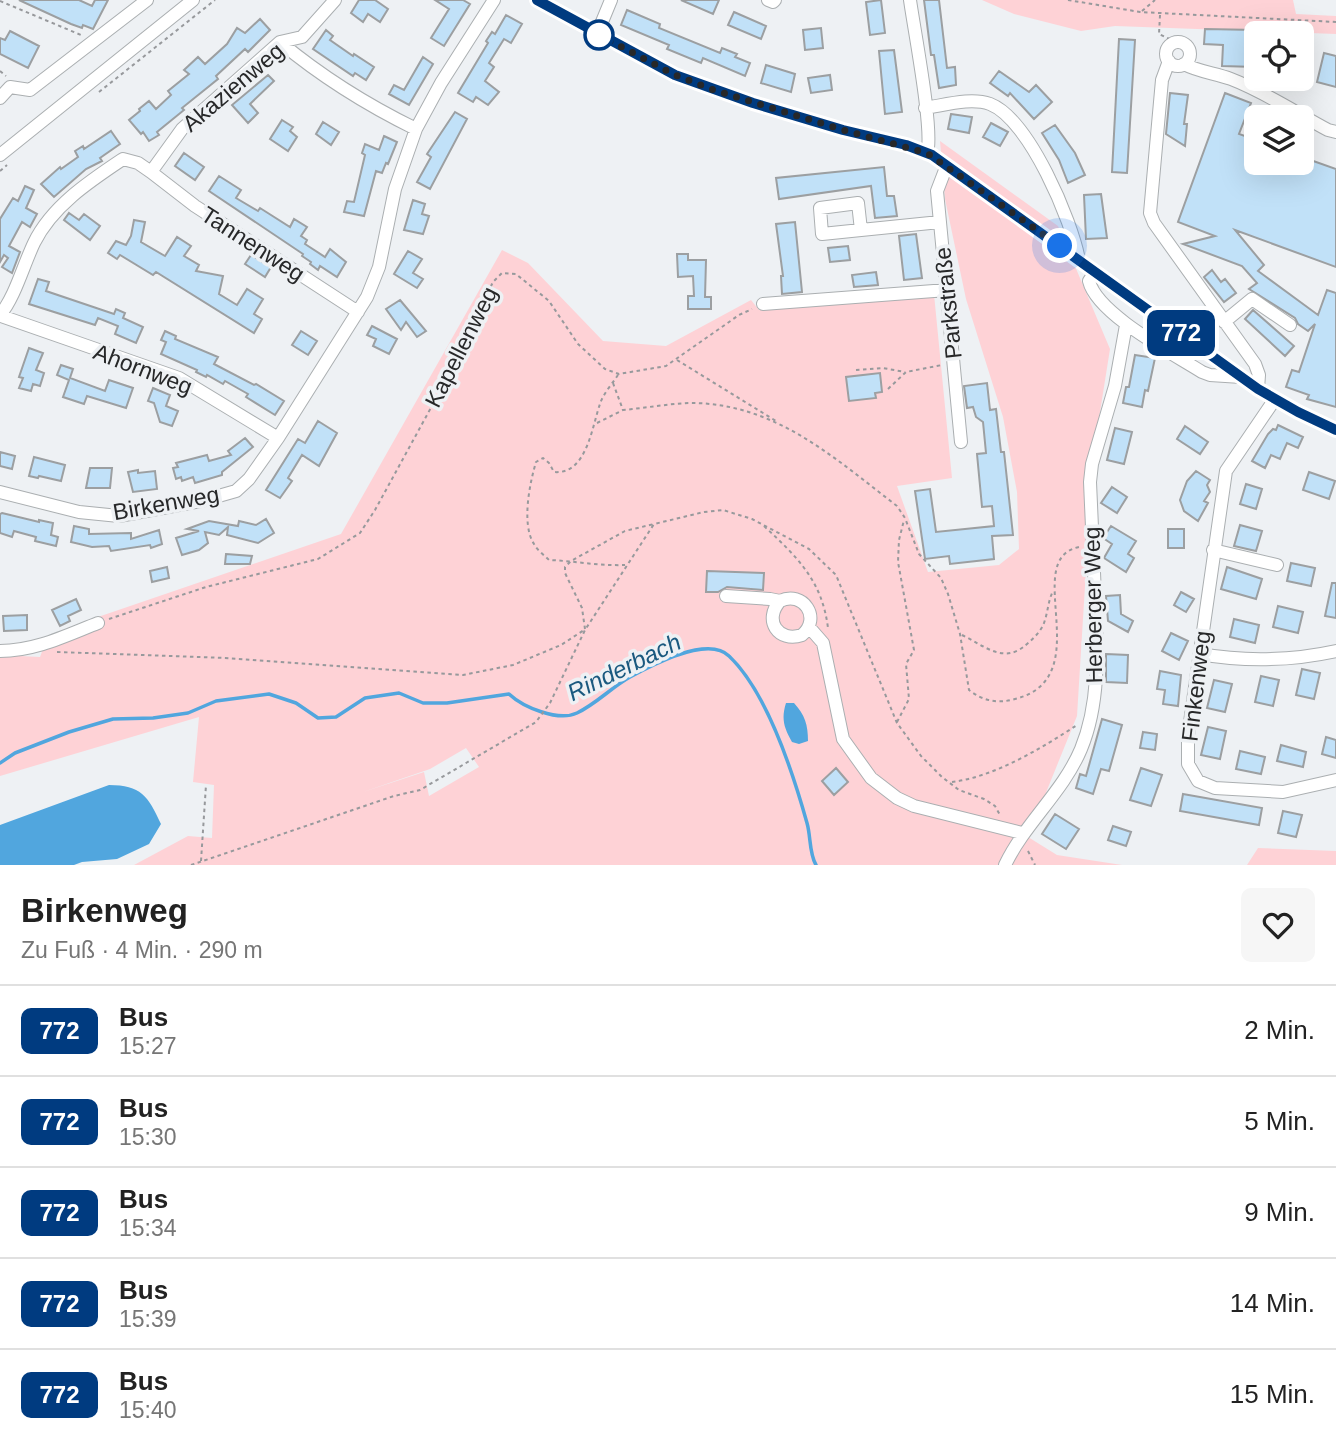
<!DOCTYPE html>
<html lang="de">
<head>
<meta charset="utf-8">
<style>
	body { margin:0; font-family:Arial,sans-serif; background:#f6f6f6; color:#222; height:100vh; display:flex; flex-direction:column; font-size:26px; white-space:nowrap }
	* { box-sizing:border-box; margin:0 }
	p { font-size:23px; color:#767676 }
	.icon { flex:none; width:38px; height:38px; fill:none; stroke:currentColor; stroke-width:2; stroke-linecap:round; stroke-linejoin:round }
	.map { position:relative; height:865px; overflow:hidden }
	.details { display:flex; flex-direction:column; background:#fff; flex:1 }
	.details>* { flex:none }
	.badge { padding:0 14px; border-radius:10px; font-size:24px; line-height:46px }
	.buttons { position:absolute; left:1244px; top:21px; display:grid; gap:14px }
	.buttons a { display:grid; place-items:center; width:70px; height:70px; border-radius:10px; background:#fff; box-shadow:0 7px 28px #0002; font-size:35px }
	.you { position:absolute; width:35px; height:35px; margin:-18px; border:5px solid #fff; border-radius:50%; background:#1a73e8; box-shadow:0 0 0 10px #1a73e833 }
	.map>.badge { position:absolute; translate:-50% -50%; box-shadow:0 0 0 4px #fff }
	.round { display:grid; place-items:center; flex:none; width:74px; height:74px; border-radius:10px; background:#f6f6f6 }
	.overview { display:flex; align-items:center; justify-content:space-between; height:119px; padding:0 21px }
	h1 { font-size:33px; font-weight:600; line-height:52px }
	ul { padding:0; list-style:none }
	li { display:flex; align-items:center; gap:21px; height:91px; padding:0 21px; border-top:2px solid #e0e0e0 }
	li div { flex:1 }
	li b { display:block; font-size:26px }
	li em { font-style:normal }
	li .badge { min-width:77px; font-weight:700; text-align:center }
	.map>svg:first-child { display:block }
	.green { fill:#fed2d6; fill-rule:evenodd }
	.water { fill:#51a6de }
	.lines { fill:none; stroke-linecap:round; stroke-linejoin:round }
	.stream { stroke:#51a6de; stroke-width:3.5 }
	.building { fill:#c1e1f8; stroke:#9c9fa1; stroke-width:2 }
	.minor-casing { stroke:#abafb1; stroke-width:14 }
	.path { stroke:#97999c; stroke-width:2; stroke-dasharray:3.5 3.5; stroke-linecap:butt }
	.minor { stroke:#fff; stroke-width:12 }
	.line-casing { stroke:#fff; stroke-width:16 }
	.line { stroke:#003b80; stroke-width:10 }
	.walk { stroke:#272829; stroke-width:7; stroke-dasharray:0 12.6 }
	.stop-dot { fill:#fff; stroke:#003b80; stroke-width:3.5 }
	.labels { text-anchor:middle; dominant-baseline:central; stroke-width:7; stroke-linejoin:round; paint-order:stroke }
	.street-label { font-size:23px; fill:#272829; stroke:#eef1f4 }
	.water-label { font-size:24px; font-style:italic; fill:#1a597f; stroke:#eef1f4 }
</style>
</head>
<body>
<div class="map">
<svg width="1336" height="865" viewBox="0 0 1336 865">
	<rect width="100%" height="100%" fill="#eef1f4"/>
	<path class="green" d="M982,0H1293L1296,14L1336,16V34L1115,26L1081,31L1014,14Z
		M940,141L1058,226L1110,349L1093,456L1077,716L1028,837L1057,855L1122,865H134L188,836L212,838L214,785L193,782L199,717L0,776V655L40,657L47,638L95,618L341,534L502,250L528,263L603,341L666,346L751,300L759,310L934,294L952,478L897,486L928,572L999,565L1019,549L1017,492L1003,417L966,299L945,199ZM466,748L479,767L429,796L424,772L363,792L430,769Z
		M1258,848L1336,851V865H1247Z"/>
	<path class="water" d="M786,703H794C805,715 808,725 808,741L799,744L792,742C784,728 781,719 786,703Z
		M109,785C141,785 148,796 161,824L149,844L117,859L82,862L74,865H0V825Z"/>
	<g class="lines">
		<path class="stream" d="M0,763L15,753L69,732L113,719L153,718L188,713L216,701L269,694L296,703L318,718L336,717L365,698L399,693L423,703H447L509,694C523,707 558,722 577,713C596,704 612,687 630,677C652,665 708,635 729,656C767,692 793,773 807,823C811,837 809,853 816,865"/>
	</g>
	<path class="building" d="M19,0H79L92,6L95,0H108L93,29L83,25L82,28L71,24Z
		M359,0H375L388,9L380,22L368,14L363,22L351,13Z
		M435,0H463L470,4L444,46L431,38L449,9Z
		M681,0H719L713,14Z
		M881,0L885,33L870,35L866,2Z
		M924,0H939L947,68L955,67L956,85L939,88L934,55H931Z
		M627,10L660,24L659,28L720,53L722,48L737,54L735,57L750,63L745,76L703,58L701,63L667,49L669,45L621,25Z
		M734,12L766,26L761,39L728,25Z
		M506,15L522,24L511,43L504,39L489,63L494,67L485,81L499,92L488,105L476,97L473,102L458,93L488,43L486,41L492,32L495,34Z
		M260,19L270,30L248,52L245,49L216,76L218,79L182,108L184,110L157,132L159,135L149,141L143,132L141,134L129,120L140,111L139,109L149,101L156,109L171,95L168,91L189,74L184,70L198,57L205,64L227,44L237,28L245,33Z
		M821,28L823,48L805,50L803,30Z
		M1205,29L1256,30V67L1222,66L1223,45L1204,44Z
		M326,30L333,36L330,40L353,56L354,54L374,67L366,80L355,73L353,76L313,49Z
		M10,31L39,46L28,68L0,54V38L5,40Z
		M1119,39L1135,40L1127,173L1112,172Z
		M894,50L902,112L885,114L879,51Z
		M1324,53L1336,56V87L1317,82Z
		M423,57L433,64L409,105L389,94L394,85L404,90Z
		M766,65L795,74L791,92L761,83Z
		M999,71L1029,92L1036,85L1052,102L1034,119L1010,93L1008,96L990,83Z
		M268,75L274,81L250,104L258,113L248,123L232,105Z
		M830,75L832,90L811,93L808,78Z
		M1170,93L1188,95L1184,124H1187L1185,146L1166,134Z
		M1225,93L1251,103L1239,134L1256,140V163H1302V157L1336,169V267L1235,230L1264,265L1258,271L1318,315L1327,290L1336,293V407L1307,399L1309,395L1286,387L1292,370L1299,372L1315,324L1308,331L1298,324L1295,318L1249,289L1257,283L1242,266L1183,244L1215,236L1178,222Z
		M455,112L467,119L430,189L417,182L431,157L427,154Z
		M951,114L972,117L969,133L948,129Z
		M282,120L293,127L290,131L297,137L288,151L270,139Z
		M323,122L339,132L331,145L316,134Z
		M991,123L1008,132L1000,146L983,137Z
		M1055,125L1075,153L1085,175L1068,183L1059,160L1042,133Z
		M111,131L120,144L100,158L102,161L86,169L54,197L41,184L60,167L61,169L78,157L75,151L83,146L84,149Z
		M384,136L397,142L388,164L386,163L382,173L376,171L364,216L344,212L347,201L354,202L365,155L362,153L365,144L379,150Z
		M184,153L204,167L195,180L175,166Z
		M884,167L887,196H894L897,216L875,218L871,186L779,199L776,178Z
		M219,176L241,190L236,198L258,211L260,208L290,227L294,219L307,227L301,236L307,240L305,244L325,257L330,249L346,262L337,277L320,266L318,270L310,264L311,262L302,256L303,254L209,191Z
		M25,186L34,190L26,208L37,214L30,227L22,222L9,246L20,252L12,273L2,267L8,258L4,255L0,262V219L13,198L18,201Z
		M1101,194L1107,238L1086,239L1084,195Z
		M413,200L425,204L422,214L429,216L423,234L404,230Z
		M69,213L79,220L84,214L100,226L90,240L64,220Z
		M134,220L145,222L141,242L165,256L177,237L191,246L184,256L199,265L196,271L223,276L219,294L237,305L247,289L263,299L254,314L262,319L254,333L156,272L153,275L120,255L117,259L108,253L116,241L126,245L131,236Z
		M795,222L802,292L782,294L781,276H783L776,224Z
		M916,234L922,278L904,280L899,236Z
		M848,246L850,260L830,262L828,248Z
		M408,251L422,259L413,273L423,279L417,288L394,274Z
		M677,254H688V260H706L705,297H711V309H688V296H694L693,276L678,277Z
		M251,255L271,267L265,277L245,264Z
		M1212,270L1221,282L1225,279L1236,293L1224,302L1204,277Z
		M876,272L878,285L854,287L852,275Z
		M38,279L49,282L46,291L114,314L116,309L125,313L123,318L143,327L136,343L115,334L118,326L98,318L95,325L29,304Z
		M400,300L426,331L417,337L406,322L401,330L386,309Z
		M1253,310L1294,346L1285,356L1245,319Z
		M372,326L397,339L389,354L373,346L376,339L367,335Z
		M165,331L176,336L175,339L218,357L214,364L254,385L256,384L284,401L275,415L246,397L248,394L225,381L223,384L207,375L206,377L196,372L197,370L161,354L166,342L161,340Z
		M301,331L317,341L308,355L292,345Z
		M29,348L43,353L36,370L44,373L40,386L33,384L31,391L19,388L23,378L19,377Z
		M1135,355L1155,358L1148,391L1145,390L1142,407L1123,403L1126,387H1129Z
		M61,365L73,369L70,378L105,391L109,380L133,388L126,408L87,396L84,404L63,397L69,380L57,375Z
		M880,373L882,392L875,393L876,398L849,401L846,377Z
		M987,383L990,410L996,409L1001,452H1004L1013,535L992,536L994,559L950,564L949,556L925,559L915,491L930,489L936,532L994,526L992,506L982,507L977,454L986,453L983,422L976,417L973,407L967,408L964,386Z
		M153,388L170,395L166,406L178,411L172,426L160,422L154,403L148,401Z
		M318,421L337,433L319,466L302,455L288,478L292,481L280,498L266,490L298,439L305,443Z
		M1278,425L1303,437L1298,448L1287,443L1280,459L1271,455L1265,468L1252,461L1268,434L1273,429L1276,430Z
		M1185,426L1208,442L1200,454L1177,439Z
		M1115,428L1132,432L1124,464L1107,460Z
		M245,438L253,447L222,472V475L195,483L193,477L182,481L181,477L176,479L173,468L178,467L176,463L207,455L209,461L231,455L228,451Z
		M0,452L15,456L12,469L0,466Z
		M34,457L65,465L61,481L39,476L38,478L29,476Z
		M90,468H112L110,488H86Z
		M138,470V473L155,471L157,489L133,492L128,472Z
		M1196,471L1210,480L1207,485L1210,492L1204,501L1208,503L1198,521L1184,511L1180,500L1187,481Z
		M1309,472L1335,481L1329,499L1303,490Z
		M1246,484L1262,489L1256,509L1240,504Z
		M1112,487L1127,497L1117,513L1101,503Z
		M2,513L39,522V520L53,523L51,535L58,537L56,546L35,541L36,537L14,531L12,537L0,533V514Z
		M266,519L274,533L258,543L227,535L228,527L219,535L205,532L208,543L199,550L182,555L176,538L199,531L187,529L209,521L238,526L239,521L256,525Z
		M1240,525L1262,531L1256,551L1234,546Z
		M74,526L89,529V534L131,533V539L159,530L162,544L151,548L150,545L111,551L109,546L92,547L71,542Z
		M1111,526L1136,541L1128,554L1134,558L1126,572L1104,558L1112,544L1103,538Z
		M1168,529H1184V548H1168Z
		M226,554L252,556L250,564H225Z
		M1291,563L1315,568L1311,586L1287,581Z
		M167,567L169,578L152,582L150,571Z
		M1227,567L1262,579L1256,599L1221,589Z
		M707,571L764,573L763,590L727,587L718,592H706Z
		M1332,583H1336V618L1325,616Z
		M1181,592L1194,599L1186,612L1174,605Z
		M1120,595L1121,614L1133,621L1128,632L1108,621L1106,596Z
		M76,599L81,610L68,616L70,621L60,626L52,610Z
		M1278,606L1303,612L1298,633L1273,627Z
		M27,615V630L4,631L3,616Z
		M1234,619L1259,625L1255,643L1230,637Z
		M1171,633L1188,641L1179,660L1162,651Z
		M1106,654L1128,655L1127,683L1106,682Z
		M1302,669L1320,673L1314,699L1296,695Z
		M1160,671L1181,675L1178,706L1163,704L1165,690L1157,689Z
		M1261,676L1279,680L1273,706L1255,702Z
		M1214,680L1232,684L1225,712L1207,708Z
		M1102,719L1122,725L1109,771L1101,769L1093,794L1076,788L1080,774L1086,776Z
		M1208,727L1226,731L1220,759L1201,755Z
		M1143,732L1157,734L1155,750L1140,748Z
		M1326,737L1336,740V758L1322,754Z
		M1281,745L1306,752L1303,767L1277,761Z
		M1240,751L1265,757L1261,774L1236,769Z
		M836,768L848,782L834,795L822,781Z
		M1141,768L1162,775L1151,806L1130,800Z
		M1183,794L1262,808L1259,825L1180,811Z
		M1283,811L1302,815L1296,837L1278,833Z
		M1055,814L1079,829L1066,849L1042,834Z
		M1113,826L1131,832L1126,846L1108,840Z"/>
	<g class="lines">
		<g class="minor-casing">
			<path id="minor" d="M537,0L675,75L753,103L843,130L906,145L932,155L1258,389L1298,412L1336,430
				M768,0L773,2L775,0
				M910,0C914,29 934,132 927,153
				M597,34L611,0
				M280,42C322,77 367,105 416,129
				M1166 54a12 12 0 1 1 24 0a12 12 0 1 1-24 0Z
				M1169,61L1162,80L1150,213L1154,223L1255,364L1259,375L1258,389
				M1184,64C1199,72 1215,73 1231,79C1265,92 1296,113 1328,130L1336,132
				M0,98L10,87L30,90L147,0
				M925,108C945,105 971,97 990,104C1029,119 1072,221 1079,260
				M0,155L193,0
				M947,165L937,191L961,442
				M151,172L195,206L358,312
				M861,230L822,234L820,208L858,203L861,230L940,222
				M1095,272L1089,281C1097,314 1172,353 1202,372L1210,375L1241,377
				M763,304L947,290
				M0,315C15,297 23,266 34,243C52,206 90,181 123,159L138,163L151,172L182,129L280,42L302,37L335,0
				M1,316L179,378L278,438
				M1224,322L1252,299L1290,325
				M1275,399L1226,471L1188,736V764L1198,781L1215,788L1283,792L1336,780
				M0,492L79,512L119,516L201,501L236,491L249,479L278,438L367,297L379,267L395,189L416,129L441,83L494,0
				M1213,550L1277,565
				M726,596L770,599L780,601C763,620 778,643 802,635C822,618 803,590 780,601
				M809,627L823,643L843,739L871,778L897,798L914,806L1022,833
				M0,651C35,651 65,636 98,623
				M1200,654C1246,662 1290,661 1336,651
				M1005,865C1025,823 1063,792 1081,749C1101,701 1097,646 1095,595C1093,557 1092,520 1090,482L1092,464L1115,386L1126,325"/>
		</g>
		<path class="path" d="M1068,0L1140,12L1336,22
			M0,1L81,35
			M1142,11L1155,0
			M1160,15L1159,34L1176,42
			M0,71L6,76
			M99,92L215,0
			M0,171L7,165
			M677,360L776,421
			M856,370L883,368L905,372
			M618,375C612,384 603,394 600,404C592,426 587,475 554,472L549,463L543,458L536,462C530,482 521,524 534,544C537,550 544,555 549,560C575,561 598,566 625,565
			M613,383L623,410C645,408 667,404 688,403C774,402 833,457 897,506L905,518L919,554L941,578L948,594L960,634L969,690C983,701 998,704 1015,699C1100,678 1019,559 1079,547
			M888,389L906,372L942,365
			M597,423L623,410
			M764,526C797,557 822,580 828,628
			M109,619L206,587L318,559L360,533L375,510L433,404L493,282L502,273L516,274L549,301L578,344L605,369L619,374L666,366L739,315L752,309
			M585,629L582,608L565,573V567L571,561L625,531L654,524
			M962,635C985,646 1004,665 1027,644C1034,638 1041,631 1044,623C1048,612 1048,601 1053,591
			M57,652L225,658L463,675L513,665L561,645L584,630
			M897,722L909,699L906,664L914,650L898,562L899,540L904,520
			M952,782C994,777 1042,748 1077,725
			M1028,851L1035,865
			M201,861L206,785
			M191,865L394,796L420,790L536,722L550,703L585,630L654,524L704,512L723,510L752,519L809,549L836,575L897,723L921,756L942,777L959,790L984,799L995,806L1000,815"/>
		<use href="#minor" class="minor"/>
	</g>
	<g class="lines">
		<g class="line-casing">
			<path id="line" d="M537,0L675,75L753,103L843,130L906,145L932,155L1258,389L1298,412L1336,430"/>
		</g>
		<use href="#line" class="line"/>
		<path class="walk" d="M599,35L675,75L714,90L843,130L927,153L1060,246"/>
	</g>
	<circle class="stop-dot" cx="599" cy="35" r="14"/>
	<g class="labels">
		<g class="street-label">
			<text transform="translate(233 87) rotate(-40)">Akazienweg</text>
			<text transform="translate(253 244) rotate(33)">Tannenweg</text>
			<text transform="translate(948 303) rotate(-96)">Parkstraße</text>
			<text transform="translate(461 347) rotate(-63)">Kapellenweg</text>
			<text transform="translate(143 369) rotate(21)">Ahornweg</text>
			<text transform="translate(166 503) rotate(-10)">Birkenweg</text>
			<text transform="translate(1093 605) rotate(-91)">Herberger Weg</text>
			<text transform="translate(1196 686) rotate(-83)">Finkenweg</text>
		</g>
		<g class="water-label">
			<text transform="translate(624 667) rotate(-26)">Rinderbach</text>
		</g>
	</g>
</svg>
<div class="buttons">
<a><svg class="icon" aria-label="locate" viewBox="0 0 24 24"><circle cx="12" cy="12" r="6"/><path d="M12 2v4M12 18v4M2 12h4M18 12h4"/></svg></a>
<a><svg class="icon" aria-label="layers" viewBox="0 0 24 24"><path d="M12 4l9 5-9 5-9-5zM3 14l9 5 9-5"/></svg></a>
</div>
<div class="you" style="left:1060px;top:246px"></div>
<b class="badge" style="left:1181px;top:333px;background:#003b80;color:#fff">772</b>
</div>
<section class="details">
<div class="overview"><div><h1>Birkenweg</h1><p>Zu Fuß · 4 Min. · 290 m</p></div><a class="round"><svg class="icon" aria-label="heart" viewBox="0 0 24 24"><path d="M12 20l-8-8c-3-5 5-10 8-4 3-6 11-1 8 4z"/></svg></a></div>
<ul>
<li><span class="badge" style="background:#003b80;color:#fff">772</span><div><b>Bus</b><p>15:27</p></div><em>2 Min.</em></li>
<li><span class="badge" style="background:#003b80;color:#fff">772</span><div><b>Bus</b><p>15:30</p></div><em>5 Min.</em></li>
<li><span class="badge" style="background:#003b80;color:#fff">772</span><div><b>Bus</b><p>15:34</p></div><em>9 Min.</em></li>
<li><span class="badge" style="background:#003b80;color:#fff">772</span><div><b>Bus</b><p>15:39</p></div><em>14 Min.</em></li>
<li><span class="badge" style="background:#003b80;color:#fff">772</span><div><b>Bus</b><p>15:40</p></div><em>15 Min.</em></li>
</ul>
</section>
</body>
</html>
